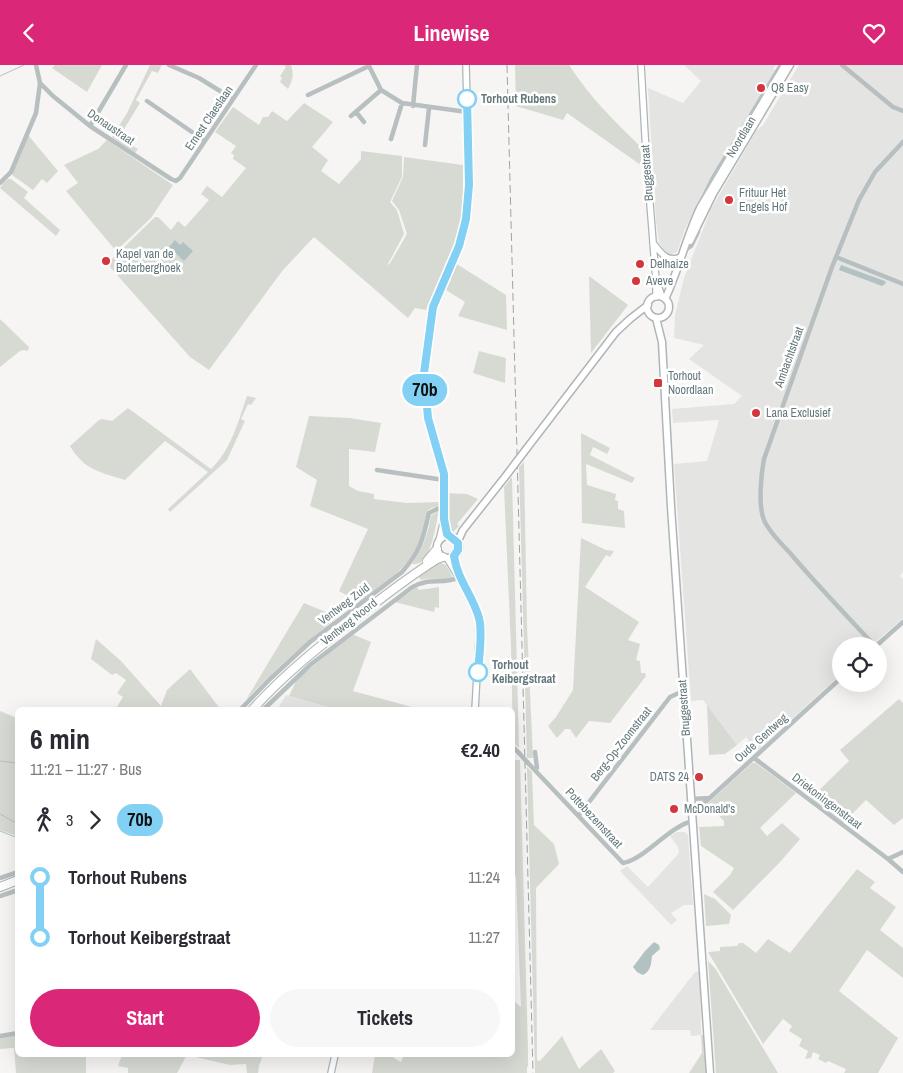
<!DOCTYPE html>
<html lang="en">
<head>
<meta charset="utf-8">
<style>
	body { margin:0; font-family:"Archivo Narrow",sans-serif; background:#f7f7f7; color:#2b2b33; height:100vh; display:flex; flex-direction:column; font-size:19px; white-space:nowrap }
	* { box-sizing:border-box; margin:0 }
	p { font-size:16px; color:#7c7c81 }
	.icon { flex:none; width:28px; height:28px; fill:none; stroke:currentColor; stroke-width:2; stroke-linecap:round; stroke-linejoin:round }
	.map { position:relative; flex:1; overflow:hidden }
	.details { position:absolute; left:15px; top:642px; width:500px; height:350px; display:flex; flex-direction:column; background:#fff; border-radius:8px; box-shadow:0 5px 20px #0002 }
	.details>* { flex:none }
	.badge { padding:0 10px; border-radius:16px; font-size:18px; line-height:32px }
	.tools { position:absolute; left:832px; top:572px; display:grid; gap:10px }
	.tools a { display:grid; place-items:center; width:55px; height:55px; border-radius:50%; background:#fff; box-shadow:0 5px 20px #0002; font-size:25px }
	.map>.badge { position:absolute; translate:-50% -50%; box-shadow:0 0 0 2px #fff }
	.legs { display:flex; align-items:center; gap:8px; height:55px; padding:0 15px; font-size:16px }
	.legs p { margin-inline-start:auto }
	.overview { display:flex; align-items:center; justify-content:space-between; height:85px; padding:0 15px }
	h1 { font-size:28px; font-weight:700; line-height:38px }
	.action { display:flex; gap:10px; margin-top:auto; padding:10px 15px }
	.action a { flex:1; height:58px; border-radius:30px; background:#db2777; color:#fff; font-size:20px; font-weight:700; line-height:58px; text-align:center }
	.action a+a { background:#f7f7f7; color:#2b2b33 }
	ul { padding:0 15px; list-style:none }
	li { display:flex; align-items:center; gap:18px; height:60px; font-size:19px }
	li i { display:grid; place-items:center; width:8px; height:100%; margin:0 6px; background:currentColor }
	li i::after { content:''; width:12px; height:12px; margin:-6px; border:4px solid; border-radius:50%; background:#fff }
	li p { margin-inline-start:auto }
	li:first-child i { background:linear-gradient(#0000 50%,currentColor 0) }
	li:last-child i { background:linear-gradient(currentColor 50%,#0000 0) }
	header { display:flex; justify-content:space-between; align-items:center; height:65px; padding:0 15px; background:#db2777; color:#fff; font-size:22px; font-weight:700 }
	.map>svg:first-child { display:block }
	.built { fill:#e4e5e3 }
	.green { fill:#d7dad3 }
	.water { fill:#b2c2c2 }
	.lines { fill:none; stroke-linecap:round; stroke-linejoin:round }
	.stream { stroke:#b2c2c2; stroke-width:1 }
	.secondary-casing { stroke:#adb5b7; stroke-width:8 }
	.primary-casing { stroke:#afb5b7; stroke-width:9 }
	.highway-casing { stroke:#afb4b6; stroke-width:10 }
	.street { stroke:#b8bfc0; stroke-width:4.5 }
	.secondary { stroke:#fff; stroke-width:5.5 }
	.primary { stroke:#fff; stroke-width:6 }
	.highway { stroke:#fff; stroke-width:8 }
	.rail { stroke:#9ba5a7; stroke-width:1; stroke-dasharray:8 4; stroke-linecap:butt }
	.primary-bridge-casing { stroke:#afb5b7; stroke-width:9; stroke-linecap:butt }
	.street-bridge { stroke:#b8bfc0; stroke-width:4.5 }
	.primary-bridge { stroke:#fff; stroke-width:6 }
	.line-1-casing { stroke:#fff; stroke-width:11 }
	.line-1 { stroke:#83d0f5; stroke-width:8 }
	.poi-dot { fill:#d3363d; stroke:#fff; stroke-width:2 }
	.stop-1-dot { fill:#fff; stroke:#83d0f5; stroke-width:2.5 }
	.labels { text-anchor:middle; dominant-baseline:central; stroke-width:5; stroke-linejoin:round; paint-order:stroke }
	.poi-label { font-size:12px; fill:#64787b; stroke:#fff; text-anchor:start }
	.stop-label { font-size:12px; font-weight:bold; fill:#64787b; stroke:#fff; text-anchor:start }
	.street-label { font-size:12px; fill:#64787b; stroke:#fff }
</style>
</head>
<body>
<header><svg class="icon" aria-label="back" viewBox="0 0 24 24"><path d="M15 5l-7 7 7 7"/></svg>Linewise<svg class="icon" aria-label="heart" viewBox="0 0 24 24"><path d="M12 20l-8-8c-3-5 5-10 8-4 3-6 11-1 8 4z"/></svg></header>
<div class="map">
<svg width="903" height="1008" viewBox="0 0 903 1008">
	<rect width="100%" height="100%" fill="#f6f5f3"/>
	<path class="built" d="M684,0H776L773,4L776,6L705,124L685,164L677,187L670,190L666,188L659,178L656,156L648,23L683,38L701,16Z
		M799,0H903V507L900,511L903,514V553L871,581H841V609L757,686L746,672L737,680L703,635L691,636L674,399L707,396L719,355L673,358L672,344L734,339L742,331L689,294L704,280L674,273L675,250L684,213L711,144L756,66L763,60Z
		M286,630L299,634L339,645H277Z
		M677,767H685L688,770L693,840H684L671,848L677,855L671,860L620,806L627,801L648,822L679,788L678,782L670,771Z
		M700,906L701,970L691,971L690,965H650L695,907Z"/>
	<path class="green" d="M55,0H102L87,27L52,3Z
		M150,0H162L158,8L152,6L136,35L140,38L121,69L131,76L130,79L138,84L135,88L112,72L127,48Z
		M284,0H291C294,10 293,15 288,24L280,17L282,13L280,11L286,2Z
		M515,0H569C589,31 614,56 640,81L642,101L567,48L563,55L516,41Z
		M304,38L333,57L312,82L328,95L321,106L339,119L361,94V86L402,91V112L390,137L397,145L404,169L388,199L389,200L407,169L399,145L392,136L403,112L404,92L463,100V141L460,159L455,176L426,245L415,243L408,253L314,172L283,205L209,305L190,292L110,202L111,195L155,152H158L171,165L178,156L185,162L209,135L201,129L207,121L222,132L246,103L233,94L234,90L231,88L236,81L215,67L233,42L259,60L263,52H268L272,46L287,56Z
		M28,70L58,106L47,118L42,114L33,125L12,110Z
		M107,75L173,120L151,153L116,186L66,126L78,118L64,100L98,84Z
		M8,114H11L28,127L24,133L60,165L56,171L0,123L4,117Z
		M455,198L506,230L507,265L458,251L465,237L443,223Z
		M589,211L628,240L591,288Z
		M0,254L29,282L28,286L24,285L20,286L0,302Z
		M479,286L506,293L505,318L473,308Z
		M247,331L256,333L251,340L248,339L241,354L245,356L227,395L170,447L168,444L208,407L165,376L125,415C100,407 84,405 70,381L99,355L102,354L112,356L128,343L211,404C231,385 238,357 247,331Z
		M309,351L350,353L381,358L375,387L349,384V421L358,426L374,429V434L407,438L440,437L439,442H434L428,445C425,454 425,464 422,472C412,502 383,519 359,537L339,526L368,464L310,441L317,415L296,402Z
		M581,368L610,383L607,389L593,382L590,390L635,413L632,418L586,399L587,420L616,429L615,435L618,436V444L624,446L625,463L582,458Z
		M524,397L527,560L533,693H527L519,402Z
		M512,412L519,683L513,677L511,582L504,422Z
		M446,428L467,429L478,434L457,459L459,461L453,467L450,464Z
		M438,446C438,456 430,491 423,496C419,499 416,499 412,499C422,483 428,470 431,451Z
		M581,473L606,485L614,486L610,492L606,490L585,522L639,557L628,575L640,579L636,595L640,596L641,608H645L646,611L610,658L589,656L576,673L570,664H565L557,673L548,661L556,652L573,625Z
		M437,496L446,500L453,513C443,516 432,512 421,515L417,509Z
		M417,522L419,525L439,522V543L435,542L434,547L395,537Z
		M304,538L338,552C305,578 274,605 246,635Z
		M352,569L371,577L353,626L423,645H339L289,631L297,614Z
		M96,574L121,596L161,641L167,625L190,604L221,645H115L123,632L117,628L126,615L116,608L112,610L91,594Z
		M899,634L903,638V753L894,760L866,735L843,758L811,733L849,696L840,685Z
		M707,640L737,680L725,689L709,690Z
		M0,646L17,653V771L0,765Z
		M513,695H520L528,984V1002H527V1008H372L375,990H394V993L401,997L404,990H512L513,935L521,942L516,811L512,808Z
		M752,698H756L796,728L760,763L767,771L782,758L800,774L781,796L733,845L713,827L730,810L734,803L701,781L699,762L724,761V756L707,739Z
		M527,702L532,707L534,760L554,779L559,799L536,823L537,995L540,996L562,971L579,1004L601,984L615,1006L613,1008H535Z
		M857,804L875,817L870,823L896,842L880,865L903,883V913L867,885L839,926L898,973L878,1008H844L846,1004L828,996L826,998L818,994L820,990L813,987L811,993L805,994L808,986L799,981L802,974L789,966L792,961L783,954L763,979L708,887L720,886V882L737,881L739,878H743L756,888L768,874L790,888Z
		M704,829L715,834L731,850L729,859L706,861Z
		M708,896L715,903L778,1008H716Z
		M17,970L18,990H86V1008H16L14,983L0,984V972Z
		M701,970H704L707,1008H689L702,988Z
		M122,990H263L259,1001L258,1008H247L246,999L230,1000L187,990L177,1008H128V1003L118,1001Z"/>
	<path class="water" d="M175,175L180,180L183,177L193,186L184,196L169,182Z
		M841,200L885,216L886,218L882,221L839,205Z
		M654,877L659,880L660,884L652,891C651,899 651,906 643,910L637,907L633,902L645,886Z"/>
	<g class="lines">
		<path class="stream" d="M0,11L24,0
			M0,696L18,698
			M0,749L18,759
			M0,766L18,773"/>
		<g class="secondary-casing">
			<path id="secondary" d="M641,0L646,88L656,215V232
				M653,178C661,188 667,198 681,192
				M658,220L662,232
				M449,472L444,454V409L429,353L424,308L433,242L459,181L466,154L469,121L466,0
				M439,476L443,459
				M454,491L457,505
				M447,493L468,528L480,556L475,645
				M331,1008L335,990"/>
		</g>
		<g class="primary-casing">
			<path id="primary" d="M690,176L713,129L790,0
				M647 242a11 11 0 1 1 22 0a11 11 0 1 1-22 0Z
				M665,234C679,205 686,172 700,143L785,0
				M656,253L662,277L671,442L710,1008
				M527,383L616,267L630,254L648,240
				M437 482a11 11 0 1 1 22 0a11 11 0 1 1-22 0Z
				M457,478L463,465L505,412"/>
		</g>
		<g class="highway-casing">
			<path id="highway" d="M427,496L437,484
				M252,645C286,607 325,577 365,546C388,528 412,510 437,494L443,492
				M0,822L18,815"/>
		</g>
		<path class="street" d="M169,0L199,13L233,34
			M842,0L893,42L903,46
			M40,18L53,31L90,61L171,114L176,116L180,113L256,0
			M308,30L369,1L381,25L402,38L467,47
			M147,36L205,76
			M413,41L417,0
			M356,47L364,57
			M351,51L381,25
			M90,61L126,0
			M391,74L402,38
			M425,80L429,43
			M0,118L11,107L36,48L40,18L36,0
			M699,141L713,113L781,0
			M684,186L691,181L698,167
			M836,192L903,219
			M377,405L444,415
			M875,581C846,550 817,520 790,488C781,478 769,467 764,455C758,441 761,409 764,394L832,202L859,135L875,107L903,77
			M876,581L903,557
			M240,645L270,614L310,577L402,507C420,487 423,474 429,448L437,444H444
			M263,645L310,600L411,523C430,511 442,521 460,512
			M512,681L519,688
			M754,693L888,794L903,787
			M528,698L623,798C644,795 669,761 693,756
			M535,705L537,703L535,687
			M692,734L709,733
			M693,746L702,740L841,613
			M579,750L670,632L683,626
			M888,794L903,807
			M0,813L18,807
			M0,831L18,825
			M0,971L18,968"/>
		<use href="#secondary" class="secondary"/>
		<use href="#primary" class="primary"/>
		<use href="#highway" class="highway"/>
		<path class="rail" d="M507,0L533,1008"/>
		<g class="primary-bridge-casing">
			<path id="primary-bridge" d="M505,412L527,383"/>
		</g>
		<path class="street-bridge" d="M519,688L528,698"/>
		<use href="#primary-bridge" class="primary-bridge"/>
	</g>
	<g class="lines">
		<g class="line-1-casing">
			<path id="line-1" d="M467,34L469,120L466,154L459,181L433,242L424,308L428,353L444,409V454L447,469L458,478V485L454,491C457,514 473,531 479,553C483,567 479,592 478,607"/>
		</g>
		<use href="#line-1" class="line-1"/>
	</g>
	<g class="poi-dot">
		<circle cx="761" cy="23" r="5"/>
		<circle cx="729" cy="135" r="5"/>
		<circle cx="106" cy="196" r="5"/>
		<circle cx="640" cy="199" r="5"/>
		<circle cx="636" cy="216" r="5"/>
		<rect x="653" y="313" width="10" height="10" rx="2.5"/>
		<circle cx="756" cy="348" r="5"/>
		<circle cx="699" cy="712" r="5"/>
		<circle cx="674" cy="744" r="5"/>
	</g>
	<g class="stop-1-dot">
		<circle cx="467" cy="34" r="9"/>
		<circle cx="478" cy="607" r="9"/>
	</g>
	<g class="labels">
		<g class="poi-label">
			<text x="771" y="23">Q8 Easy</text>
			<text x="739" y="128">Frituur Het<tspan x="739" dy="14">Engels Hof</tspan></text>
			<text x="116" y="189">Kapel van de<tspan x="116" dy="14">Boterberghoek</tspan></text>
			<text x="650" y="199">Delhaize</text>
			<text x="646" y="216">Aveve</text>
			<text x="668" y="311">Torhout<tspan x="668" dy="14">Noordlaan</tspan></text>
			<text x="766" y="348">Lana Exclusief</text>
			<text x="689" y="712" text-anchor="end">DATS 24</text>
			<text x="684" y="744">McDonald's</text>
		</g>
		<g class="stop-label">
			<text x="481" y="34">Torhout Rubens</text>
			<text x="492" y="600">Torhout<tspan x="492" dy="14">Keibergstraat</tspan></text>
		</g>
		<g class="street-label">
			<text transform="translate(209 53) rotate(-56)">Ernest Claeslaan</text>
			<text transform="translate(111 62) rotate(34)">Donaustraat</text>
			<text transform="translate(741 72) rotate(-59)">Noordlaan</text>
			<text transform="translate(647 108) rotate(-94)">Bruggestraat</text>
			<text transform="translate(789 292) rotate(-70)">Ambachtstraat</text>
			<text transform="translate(344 539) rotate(-37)">Ventweg Zuid</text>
			<text transform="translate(349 557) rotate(-38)">Ventweg Noord</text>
			<text transform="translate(684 643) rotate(-94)">Bruggestraat</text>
			<text transform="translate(761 673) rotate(-42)">Oude Gentweg</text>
			<text transform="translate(621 679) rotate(-52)">Berg-Op-Zoomstraat</text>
			<text transform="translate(827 736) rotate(37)">Driekoningenstraat</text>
			<text transform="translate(594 753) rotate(47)">Pottebezemstraat</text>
		</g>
	</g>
</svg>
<div class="tools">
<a><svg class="icon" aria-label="locate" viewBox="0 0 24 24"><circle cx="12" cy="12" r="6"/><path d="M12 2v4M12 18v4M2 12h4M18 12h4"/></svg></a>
</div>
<b class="badge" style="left:425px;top:325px;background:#83d0f5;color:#111">70b</b>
<section class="details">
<div class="overview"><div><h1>6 min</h1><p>11:21 – 11:27 · Bus</p></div><b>€2.40</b></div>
<div class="legs"><svg class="icon" aria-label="walk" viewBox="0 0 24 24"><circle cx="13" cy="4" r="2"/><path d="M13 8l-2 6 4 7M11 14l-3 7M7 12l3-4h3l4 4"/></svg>3<svg class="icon" aria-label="forward" viewBox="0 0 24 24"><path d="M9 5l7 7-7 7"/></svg><b class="badge" style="background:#83d0f5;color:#111">70b</b></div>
<ul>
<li><i style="color:#83d0f5"></i><b>Torhout Rubens</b><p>11:24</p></li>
<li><i style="color:#83d0f5"></i><b>Torhout Keibergstraat</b><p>11:27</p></li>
</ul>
<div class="action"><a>Start</a><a>Tickets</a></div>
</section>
</div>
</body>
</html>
